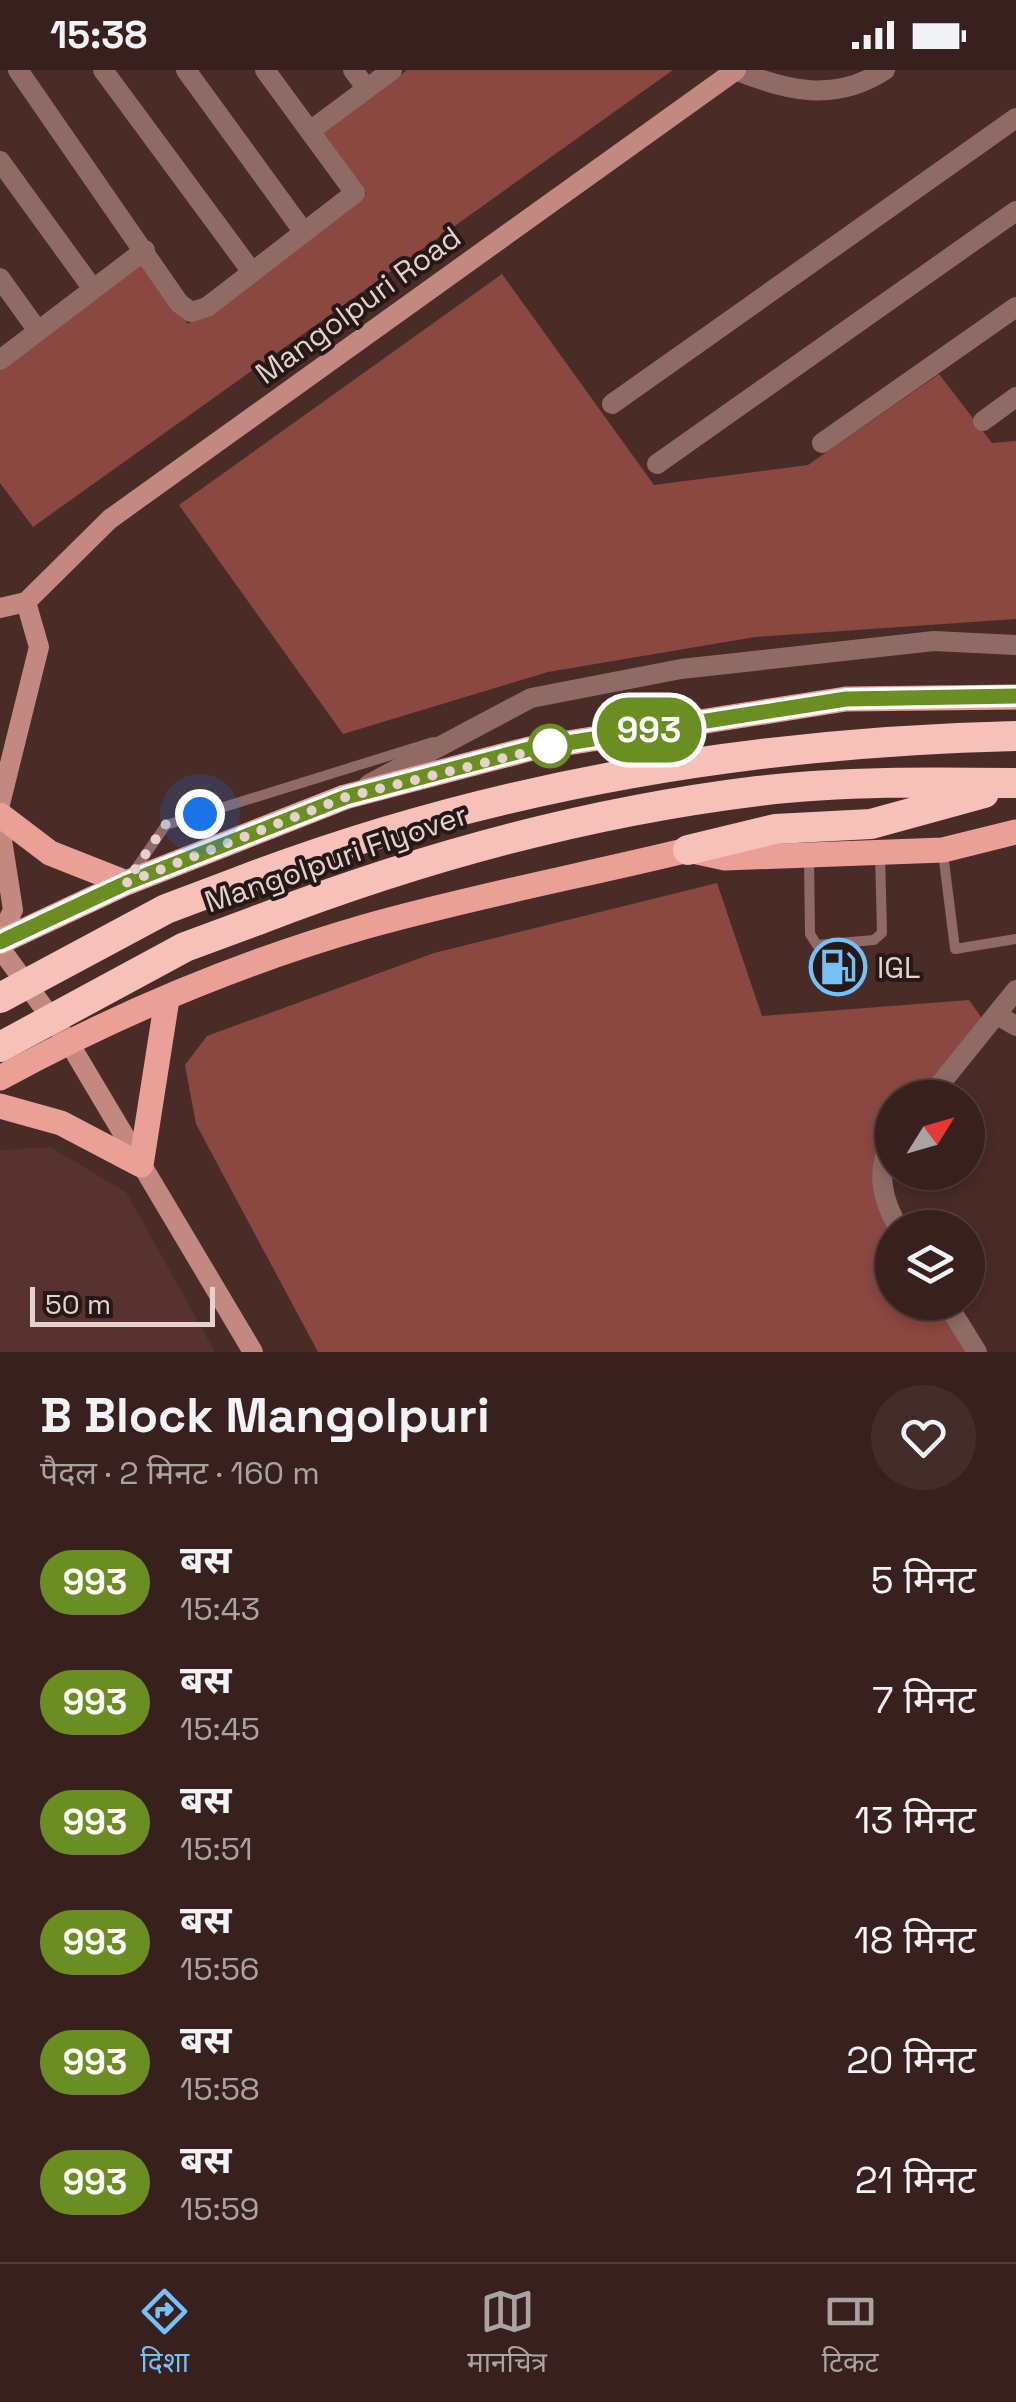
<!DOCTYPE html>
<html lang="hi">
<head>
<meta charset="utf-8">
<style>
	body { margin:0; font-family:"Space Grotesk","Noto Sans Devanagari",sans-serif; background:#422d2a; color:#f1f3f6; height:100vh; display:flex; flex-direction:column; font-size:38px; white-space:nowrap }
	* { box-sizing:border-box; margin:0 }
	p { font-size:32px; color:#aaa3a4 }
	.icon { flex:none; width:55px; height:55px; fill:none; stroke:currentColor; stroke-width:2; stroke-linecap:round; stroke-linejoin:round }
	.map { position:relative; height:1282px; overflow:hidden }
	.details { display:flex; flex-direction:column; background:#37201d; flex:1 }
	.details>* { flex:none }
	.badge { padding:0 20px; border-radius:32px; font-size:35px; line-height:65px }
	.needle { width:65px; rotate:53deg }
	.buttons { position:absolute; left:875px; top:1010px; display:grid; gap:20px }
	.buttons a { display:grid; place-items:center; width:110px; height:110px; border-radius:50%; background:#37201d; box-shadow:0 5px 15px #0003,0 0 0 2px #513e3b; font-size:50px }
	.scale { position:absolute; left:30px; bottom:25px; width:185px; box-sizing:border-box; padding-left:10px; border:5px solid #e5d1ce; border-top:0; font-size:28px; line-height:35px; white-space:nowrap; color:#e5d1ce; -webkit-text-stroke:8px #251816; paint-order:stroke }
	.you { position:absolute; width:50px; height:50px; margin:-25px; border:8px solid #fff; border-radius:50%; background:#1a73e8; box-shadow:0 0 0 15px #1a73e833 }
	.map>.badge { position:absolute; translate:-50% -50%; box-shadow:0 0 0 5px #fff }
	.round { display:grid; place-items:center; flex:none; width:105px; height:105px; border-radius:52px; background:#422d2a }
	.headline { display:flex; align-items:center; justify-content:space-between; height:170px; padding:0 40px }
	h1 { font-size:48px; font-weight:600; line-height:75px }
	ul { padding:0; list-style:none }
	li { display:flex; align-items:center; gap:30px; height:120px; padding:0 40px }
	li div { flex:1 }
	li b { display:block; font-size:38px }
	li em { font-style:normal }
	li .badge { min-width:110px; font-weight:700; text-align:center }
	.status { display:flex; justify-content:space-between; align-items:center; height:70px; padding:0 50px; background:#37201d; direction:ltr }
	.status svg { height:28px; fill:currentColor }
	.dock { display:flex; justify-content:space-around; align-items:center; height:140px; border-top:2px solid #513e3b; background:#37201d; font-size:28px; color:#aaa3a4 }
	.dock a { display:grid; justify-items:center; gap:5px }
	.dock .on { color:#75c0f6 }
	.map>svg:first-child { display:block }
	.built { fill:#58322e }
	.green { fill:#8a4840 }
	.lines { fill:none; stroke-linecap:round; stroke-linejoin:round }
	.lane { stroke:#906b66; stroke-width:10 }
	.street { stroke:#906b66; stroke-width:20 }
	.secondary { stroke:#c38981; stroke-width:20 }
	.primary { stroke:#eaa096; stroke-width:25 }
	.highway { stroke:#f7c0b9; stroke-width:30 }
	.highway-bridge { stroke:#f7c0b9; stroke-width:30 }
	.line-casing { stroke:#fff; stroke-width:22 }
	.line { stroke:#6b8e23; stroke-width:15 }
	.walk { stroke:#e5d1ce; stroke-width:10; stroke-dasharray:0 18 }
	.stop-dot { fill:#fff; stroke:#6b8e23; stroke-width:5 }
	.labels { text-anchor:middle; dominant-baseline:central; stroke-width:8; stroke-linejoin:round; paint-order:stroke }
	.street-label { font-size:30px; fill:#e5d1ce; stroke:#251816 }
	.poi-label { font-size:30px; fill:#e5d1ce; stroke:#251816; text-anchor:start }
</style>
</head>
<body>
<div class="status"><b>15:38</b><svg viewBox="0 0 49 12"><path d="M0 12V9h3v3zM5 12V6h3v6zM10 12V3h3v9zM15 12V0h3v12zM26 1h20v11H26zM47 4h2v5h-2z"/></svg></div>
<div class="map">
<svg width="1016" height="1282" viewBox="0 0 1016 1282">
	<rect width="100%" height="100%" fill="#492b27"/>
	<path class="built" d="M50,1077L126,1122L215,1282H0V1080Z"/>
	<path class="green" d="M407,0H673L33,457L0,413V297L142,190L188,254L366,123L322,63Z
		M502,204L654,415L808,395L939,304L992,373L1016,371V549L755,567L548,602L343,664L179,435Z
		M717,813L762,946L969,930L988,957L932,1027L892,1028V1078L874,1101L892,1158V1232L953,1233L983,1282H318L196,1054L185,995L207,966L434,883Z"/>
	<g class="lines">
		<path class="lane" d="M943,783L955,879L1016,869
			M809,787L810,864L817,875L874,870L882,863L880,783
			M130,807L166,755L433,672"/>
		<path class="street" d="M18,0L179,233L191,242L207,237L355,123L265,0
			M103,0L252,202
			M186,0L303,161
			M353,0L367,19
			M735,0C787,21 835,33 885,0
			M310,61L392,0
			M0,91L93,219
			M0,208L38,261
			M0,290L145,180
			M612,334L1016,48
			M983,351L1016,327
			M822,373L1016,237
			M657,394L1016,141
			M369,714L531,628L681,599L934,571L1016,575
			M999,946L1016,956
			M929,1028L1016,920
			M892,1071C875,1099 882,1131 899,1158
			M946,1232L977,1282"/>
		<path class="secondary" d="M0,538L26,532L110,449L736,0
			M0,734L39,577L26,532
			M0,757L13,840L0,867
			M0,878L68,971L253,1282"/>
		<path class="primary" d="M0,745L50,783L126,813
			M0,872L126,813L345,727L529,679L846,629L1016,627
			M0,1008C114,946 239,893 364,857C470,827 581,806 688,780L725,788L943,780L1016,762
			M0,1036L61,1053L141,1095L167,929"/>
		<path class="highway" d="M688,780L775,759L871,754L984,723
			M243,810C490,716 751,672 1016,666
			M258,850C419,788 586,742 758,721C842,711 931,712 1016,713"/>
		<path class="highway-bridge" d="M0,928L166,839L243,810
			M0,977L185,877L258,850"/>
	</g>
	<g class="lines">
		<g class="line-casing">
			<path id="line" d="M0,872L126,813L346,727L529,679L846,629L1016,626"/>
		</g>
		<use href="#line" class="line"/>
		<path class="walk" d="M200,744L166,754L126,813L346,727L564,673L550,676"/>
	</g>
	<defs>
		<g id="fuel-ring" transform="scale(2.875)"><circle r="9.5" fill="#251816" stroke="#75c0f6" stroke-width="1.5"/><path d="M-5.5-6h7V0h2V4h1.3V-2.5L3-4.5l.8-.8L6-3V5H2.5V1h-1V6h-7ZM-4.2-4.7v3.2H.2V-4.7Z" fill="#75c0f6"/></g>
	</defs>
	<g fill-rule="evenodd">
		<use href="#fuel-ring" x="838" y="897"/>
	</g>
	<circle class="stop-dot" cx="550" cy="676" r="20"/>
	<g class="labels">
		<g class="street-label">
			<text transform="translate(358 235) rotate(-36)">Mangolpuri Road</text>
			<text transform="translate(336 788) rotate(-19)">Mangolpuri Flyover</text>
		</g>
		<g class="poi-label">
			<text x="877" y="897">IGL</text>
		</g>
	</g>
</svg>
<div class="buttons">
<a><svg class="needle" viewBox="-14 -14 28 28"><path d="M0-13l5 13h-10z" fill="#e53935"/><path d="M0 13l5-13h-10z" fill="#aaa3a4"/></svg></a>
<a><svg class="icon" aria-label="layers" viewBox="0 0 24 24"><path d="M12 4l9 5-9 5-9-5zM3 14l9 5 9-5"/></svg></a>
</div>
<div class="scale">50 m</div>
<div class="you" style="left:200px;top:744px"></div>
<b class="badge" style="left:649px;top:660px;background:#6b8e23;color:#fff">993</b>
</div>
<section class="details">
<div class="headline"><div><h1>B Block Mangolpuri</h1><p>पैदल · 2 मिनट · 160 m</p></div><a class="round"><svg class="icon" aria-label="heart" viewBox="0 0 24 24"><path d="M12 20l-8-8c-3-5 5-10 8-4 3-6 11-1 8 4z"/></svg></a></div>
<ul>
<li><span class="badge" style="background:#6b8e23;color:#fff">993</span><div><b>बस</b><p>15:43</p></div><em>5 मिनट</em></li>
<li><span class="badge" style="background:#6b8e23;color:#fff">993</span><div><b>बस</b><p>15:45</p></div><em>7 मिनट</em></li>
<li><span class="badge" style="background:#6b8e23;color:#fff">993</span><div><b>बस</b><p>15:51</p></div><em>13 मिनट</em></li>
<li><span class="badge" style="background:#6b8e23;color:#fff">993</span><div><b>बस</b><p>15:56</p></div><em>18 मिनट</em></li>
<li><span class="badge" style="background:#6b8e23;color:#fff">993</span><div><b>बस</b><p>15:58</p></div><em>20 मिनट</em></li>
<li><span class="badge" style="background:#6b8e23;color:#fff">993</span><div><b>बस</b><p>15:59</p></div><em>21 मिनट</em></li>
</ul>
</section>
<nav class="dock">
<a class="on"><svg class="icon" aria-label="directions" viewBox="0 0 24 24"><path d="M12 3l9 9-9 9-9-9zM9 14v-3h6M13 9l2 2-2 2"/></svg>दिशा</a>
<a><svg class="icon" aria-label="map" viewBox="0 0 24 24"><path d="M3 6l6-2 6 2 6-2v14l-6 2-6-2-6 2zM9 4v14M15 6v14"/></svg>मानचित्र</a>
<a><svg class="icon" aria-label="tickets" viewBox="0 0 24 24"><path d="M3 7h18v10H3zM15 7v10"/></svg>टिकट</a>
</nav>
</body>
</html>
